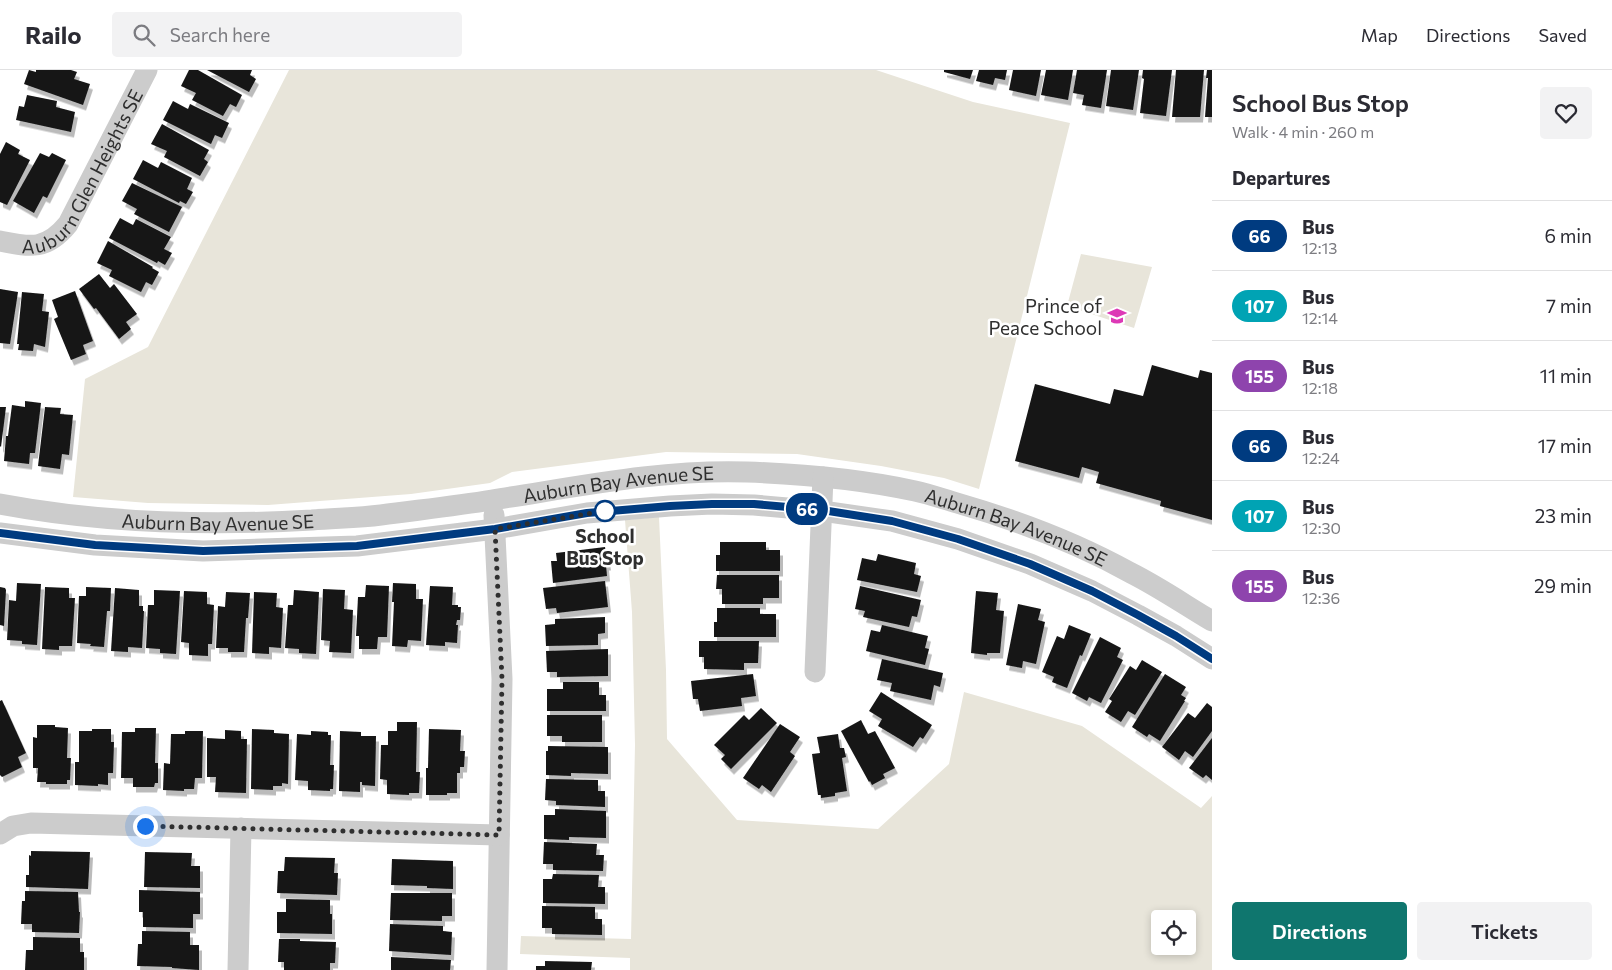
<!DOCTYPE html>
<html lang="en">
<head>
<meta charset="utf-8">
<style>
	body { margin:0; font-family:Commissioner,sans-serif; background:#f2f2f3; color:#2b2b33; height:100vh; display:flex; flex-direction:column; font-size:19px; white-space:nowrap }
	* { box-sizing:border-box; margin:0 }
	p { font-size:16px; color:#7c7c81 }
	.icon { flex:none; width:28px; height:28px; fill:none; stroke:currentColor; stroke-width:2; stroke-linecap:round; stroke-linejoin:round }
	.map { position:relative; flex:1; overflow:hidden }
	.drawer { display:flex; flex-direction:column; background:#fff; width:400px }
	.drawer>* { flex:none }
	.badge { padding:0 10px; border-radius:16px; font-size:18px; line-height:32px }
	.buttons { position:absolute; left:1151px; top:840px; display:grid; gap:10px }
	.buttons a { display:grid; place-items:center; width:45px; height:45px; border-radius:5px; background:#fff; box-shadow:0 2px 8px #0003; font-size:25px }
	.you { position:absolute; width:25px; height:25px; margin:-12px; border:4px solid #fff; border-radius:50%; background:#1a73e8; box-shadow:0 0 0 8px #1a73e833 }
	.map>.badge { position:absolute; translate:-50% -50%; box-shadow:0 0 0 2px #fff }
	h2 { padding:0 20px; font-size:19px; line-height:45px }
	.round { display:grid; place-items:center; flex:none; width:52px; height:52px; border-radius:5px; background:#f2f2f3 }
	.overview { display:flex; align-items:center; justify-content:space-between; height:85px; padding:0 20px }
	h1 { font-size:24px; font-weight:600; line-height:38px }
	.primary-button { display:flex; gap:10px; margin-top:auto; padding:10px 20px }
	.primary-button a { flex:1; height:58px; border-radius:5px; background:#0f766e; color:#fff; font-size:20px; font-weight:600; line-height:58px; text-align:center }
	.primary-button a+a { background:#f2f2f3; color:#2b2b33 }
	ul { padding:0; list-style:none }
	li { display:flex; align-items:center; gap:15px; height:70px; padding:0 20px; border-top:1px solid #e1e1e2 }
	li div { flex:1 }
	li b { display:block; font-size:19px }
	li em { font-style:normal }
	li .badge { min-width:55px; font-weight:700; text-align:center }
	header { display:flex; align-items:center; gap:30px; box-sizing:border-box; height:70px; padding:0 25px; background:#fff; border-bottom:1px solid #e1e1e2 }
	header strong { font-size:24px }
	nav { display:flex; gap:28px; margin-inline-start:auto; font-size:18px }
	.search { width:350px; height:45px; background:#f2f2f3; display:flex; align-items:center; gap:12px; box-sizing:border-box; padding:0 18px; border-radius:5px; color:#7c7c81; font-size:19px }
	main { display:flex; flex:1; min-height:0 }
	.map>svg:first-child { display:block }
	.green { fill:#e8e5da; fill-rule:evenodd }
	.building { fill:#161616; filter:url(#shadow) }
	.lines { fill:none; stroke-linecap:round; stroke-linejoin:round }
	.minor { stroke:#ccc; stroke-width:21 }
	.line-casing { stroke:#fff; stroke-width:11 }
	.line { stroke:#003b80; stroke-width:8 }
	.walk { stroke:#2f2f2f; stroke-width:5; stroke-dasharray:0 9 }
	.stop-dot { fill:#fff; stroke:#003b80; stroke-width:2.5 }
	.labels { text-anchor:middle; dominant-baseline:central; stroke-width:5; stroke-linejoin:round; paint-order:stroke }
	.street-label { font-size:19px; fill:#2f2f2f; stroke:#fff }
	.poi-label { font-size:19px; fill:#2f2f2f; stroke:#fff; text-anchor:end }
	.stop-label { font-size:19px; font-weight:bold; fill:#2f2f2f; stroke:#fff }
</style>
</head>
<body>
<header>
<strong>Railo</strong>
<div class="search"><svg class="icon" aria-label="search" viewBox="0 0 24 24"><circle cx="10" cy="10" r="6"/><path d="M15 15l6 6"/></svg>Search here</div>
<nav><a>Map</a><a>Directions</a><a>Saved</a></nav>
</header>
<main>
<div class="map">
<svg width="1212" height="900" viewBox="0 0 1212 900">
	<defs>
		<filter id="shadow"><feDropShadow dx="3" dy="5.5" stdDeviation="0" flood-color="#0004"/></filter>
	</defs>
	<rect width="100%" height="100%" fill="#fff"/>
	<path class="green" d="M289,0H876L973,32L1070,53L979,419L944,408L881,396L797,384L666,382L512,402L490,413L411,424L268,435L148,433L73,427L85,309L148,277Z
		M1081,184L1152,197L1134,258L1067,236Z
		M659,447L666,600L667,669L737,750L878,759L949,694L964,622L1082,656L1201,738L1212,726V900H630V888L520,884L521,866L631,869L635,675L632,542L625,450ZM1160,849H1188V876H1160Z"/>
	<path class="building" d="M29,0L36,2V0H71L77,2L74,9L90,14L83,35L24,14Z
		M189,0H198L242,25L236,37L230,34L223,46L192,30L196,23L181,16Z
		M207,0H252L250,5L256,9L249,22Z
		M944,0H973L970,9L944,2Z
		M979,0H1007L1005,10L995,8L993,15L976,11Z
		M1013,0H1041L1036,26L1009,20Z
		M1046,0H1073L1068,30L1041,25Z
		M1077,0H1107L1101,38L1082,35L1084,25L1073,23Z
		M1111,0H1139L1133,40L1106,36Z
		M1143,0H1172L1166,46L1140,43L1144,9L1142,8Z
		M1176,0H1204L1200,47H1172Z
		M1207,0H1212V47H1205L1208,8H1206Z
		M27,25L57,31L56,37L75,42L71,62L16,50L19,36L24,37Z
		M173,31L188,39L190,34L229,53L222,68L215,65L211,74L163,50Z
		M162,54L209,80L204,89L208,92L200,106L164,87L167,81L151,74Z
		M6,72L20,80L18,84L30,90L7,135L0,132V84Z
		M40,83L49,87L52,83L66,90L47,128L43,126L34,143L13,131Z
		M143,90L158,98L161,92L192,108L187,119L193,122L186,134L180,131L179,133L133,109Z
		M132,113L182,137L169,162L134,144L137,139L122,131Z
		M120,148L133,155L136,149L171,167L164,179L172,183L165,195L158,191L157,193L109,168Z
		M108,171L153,197L152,198L159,202L152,215L146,212L141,222L109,206L112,200L97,193Z
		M99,204L110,218L114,214L137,244L126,252L131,259L119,269L96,238L94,239L79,219Z
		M0,219L18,222L10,274L0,273Z
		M75,221L93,271L83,275L86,284L71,290L54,249L58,247L52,230Z
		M22,222L44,224L42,241L49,242L45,277L34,274L33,281L18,280L19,274H17Z
		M1152,295L1198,308L1200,300L1212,303V450L1160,436L1161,431L1096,413L1099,402L1082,397L1079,408L1015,391L1035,314L1110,334L1114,319L1143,326Z
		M25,331L41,333L35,383H30L29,394L4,391L6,366H8L12,335L25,337Z
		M0,337H6L1,377L0,376Z
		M45,337L61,338L60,344L73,345L69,385L62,384L60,399L38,396Z
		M720,472H766V480H780V501H716V485H720Z
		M605,477L608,495H606L607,506L553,513L551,491H557L556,483Z
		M878,484L916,493L914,504L921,506L917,522L857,510L862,488L876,491Z
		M717,505H779V528H763V534H722V519H716Z
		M605,511L608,537L557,543L556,538L546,539L543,518Z
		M17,513L41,514L37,575L22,574V571L7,570L9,530L16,531Z
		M393,513L416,514V529H423L421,571L408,570L407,577L392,576L394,532H392Z
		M366,515L389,516L387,567H378L377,579H359V566H356L358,527H365Z
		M430,516L453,517L452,535H458V537H461L460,550H457L456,555H458L457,573L445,572V576L426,575Z
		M860,516L921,530L917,547L912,546L909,557L863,547L865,541L855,539Z
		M0,517L5,518L6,520L4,556L0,555Z
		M45,517L69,518V528H75L72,576H59V580L42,579Z
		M86,517L111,518L110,541H107L104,577L90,576L91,574L77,573L79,526H86Z
		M115,518L139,520V536H143V541H144L142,578L128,577V582L111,581Z
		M323,519L345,520L344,539L353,540L351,583L329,582L330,571L321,570Z
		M154,520L180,521L176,584L160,583V579L146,578L148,535H154Z
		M294,520L319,522L316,584L299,583V579L285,578L288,535H293Z
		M184,521L207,522V534L214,535L212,574H208V586L189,585V573L181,572Z
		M976,521L998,523L996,540L1004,541L1000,583H987V585L971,583Z
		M226,522L250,523L248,548H246L244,582H228V578H216L218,536L225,537Z
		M254,522L277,523L276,537L283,538L281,578L269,577V584L252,583Z
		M1018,534L1041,539L1038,550L1045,552L1036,594L1023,591L1022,598L1006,595Z
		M717,538H760V544H776V567H714V552H717Z
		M605,547V563L598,564V575L546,576L545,555L555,554V549Z
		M882,555L928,566L925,578L929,579L925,595L866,581L871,560L880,562Z
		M1069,555L1091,564L1082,586L1080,585L1067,618L1052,612L1054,607L1042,602L1057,566L1064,569Z
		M1100,567L1121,578L1117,587L1123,590L1101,633L1089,627L1087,631L1072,623Z
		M699,571H759L758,593H744V600L704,599V587H699Z
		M608,579V606L557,607V602H547L546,581Z
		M882,589L943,603L940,617L934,615L931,630L890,621L892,613L877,610Z
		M1142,590L1162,602L1135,645L1128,641L1121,652L1105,642L1112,631L1109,629L1130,596L1136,600Z
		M753,604L756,626L741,628L742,636L700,641L698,629H693L691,611Z
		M1165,604L1186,617L1181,625L1186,628L1184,631H1185L1160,671L1149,664L1147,667L1132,657Z
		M563,612H599V625H606V641H547V619H563Z
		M881,622L932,655L923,669L920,667L913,677L878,656L882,649L869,641Z
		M2,630L26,683L18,687L22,697L2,707L0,705V631Z
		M1207,633L1212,637V661L1193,687L1185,681L1179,690L1162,677L1188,643L1195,648Z
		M761,638L777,653L731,699L721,689L725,685L714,675L744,645L749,650Z
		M547,645H602V672H562V666H547Z
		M861,650L868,664L875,661L895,698L883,704L885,708L872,715L870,711L869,712L841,661Z
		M397,652H417L416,702H420L419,723H409V725L387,724V710L380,709L381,675H388V661H397Z
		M780,654L800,667L790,682L795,686L771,722L762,715L759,719L743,708Z
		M37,655H55V657L68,658L67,688H71L70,710H67V714H46V712H37L38,698H33V667L37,668Z
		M135,658H156L155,693H158V713H155L154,717H133V708H121L122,662H135Z
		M92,659H111V672H114L113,703H108V715L98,714V716L75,715V692H79V661H92Z
		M252,659L274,660V663L289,664L288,714L282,713V716H273V720L251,719Z
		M429,659L461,660L460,681H465L464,697H460V703H457V723H447V725H426V698H428Z
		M225,660L241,661V669H247L246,723L215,722L216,707H207V668L225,669Z
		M185,661H203L202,708H195L194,719H184V721L163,720L164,693L170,694L171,664H185Z
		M311,661L328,662V665H331L330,695H334L333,719H330V721L308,720V711L295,710L297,664L311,665Z
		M340,661L361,662V666H376L375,716L362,715V712H360V722L339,721Z
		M838,664L840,678H844L846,687L842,688L847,721L835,723V726L821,728V725H818L812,684L820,683L817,667Z
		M1212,668V710L1206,705L1203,708L1189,698Z
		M548,676L608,677V704L571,703V706L546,705V681H548Z
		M546,709L598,710V721H605V737L556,735V731L545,730Z
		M555,739L606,741V768L569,767V770L544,769V745H555Z
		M544,772L597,774L596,785H604L603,801L553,800V794H543Z
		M31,781L90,782L88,819L26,817V805H29V785L31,786Z
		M145,782L192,783L191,796H200V818L144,817Z
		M285,787L335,788L334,803H338L337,825L277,823L278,801H284Z
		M392,789L453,791V819L427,818V816L391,815Z
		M553,804L599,805L598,817H605V834L543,833V809H552Z
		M139,820L200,822V844H193V858L143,857V842H139Z
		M25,821L78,822L79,842H80L79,863L32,862V854H21L22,831H25Z
		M391,823H452V846H442V851L390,850Z
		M286,829L330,830V844H332V864L277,863V842H286Z
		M542,836L595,837V849H602V865L552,864V858H542Z
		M390,854L443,856V861L452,862L451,885L389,881Z
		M142,861L190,862V875H199V900L172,898V897L137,896L138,874H142Z
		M33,867L80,868V882H84V900H25L26,880H33Z
		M279,869H300V871L336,872L335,893H330V900H284V892H278Z
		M391,887L451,890L450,900H391Z
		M545,891L592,892L591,900H536V896H545Z"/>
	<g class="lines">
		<g class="minor">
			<path id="s1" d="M0,171C30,177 46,181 68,154L147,0"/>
			<path id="s2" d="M0,434C101,453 209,456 312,450C335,448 358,448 381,445C418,440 455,436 492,430C577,417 661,399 747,402C803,404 860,409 915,421C929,424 943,429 957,433C1016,450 1077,473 1131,503C1159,517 1185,535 1212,551"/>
			<path d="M494,445L502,609L497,900"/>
			<path d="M0,463L95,475L203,481L357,476L495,459L587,443L670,436L712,434L754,435L822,441L892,451L958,469L1030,494L1092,521L1138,545L1176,566L1212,589"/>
			<path d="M815,602L823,407"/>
			<path d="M0,764L13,756L31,753L499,765"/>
			<path d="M238,900L241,758"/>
		</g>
	</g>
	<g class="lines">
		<g class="line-casing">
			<path id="line" d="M0,463L95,475L203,481L357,476L495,459L587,443L670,436L712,434H754L822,440L892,451L958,469L1030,494L1092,521L1138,545L1176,566L1212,589"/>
		</g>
		<use href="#line" class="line"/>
		<path class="walk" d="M145,756L499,765L502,609L495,459L605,441"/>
	</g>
	<defs>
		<g id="school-bare" transform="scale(1.5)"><path d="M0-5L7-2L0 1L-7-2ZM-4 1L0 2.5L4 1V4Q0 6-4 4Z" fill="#dd39b6" stroke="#fff" stroke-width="2.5" paint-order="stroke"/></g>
	</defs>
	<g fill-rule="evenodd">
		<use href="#school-bare" x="1117" y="246"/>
	</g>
	<circle class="stop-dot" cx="605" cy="441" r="10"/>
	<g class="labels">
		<g class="street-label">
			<text stroke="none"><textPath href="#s1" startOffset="124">Auburn Glen Heights SE</textPath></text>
			<text stroke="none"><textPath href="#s2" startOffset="622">Auburn Bay Avenue SE</textPath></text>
			<text stroke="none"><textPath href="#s2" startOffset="219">Auburn Bay Avenue SE</textPath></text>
			<text stroke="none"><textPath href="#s2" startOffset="1028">Auburn Bay Avenue SE</textPath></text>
		</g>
		<g class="poi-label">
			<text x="1102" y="235">Prince of<tspan x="1102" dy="22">Peace School</tspan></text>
		</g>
		<g class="stop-label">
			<text x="605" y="465">School<tspan x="605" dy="22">Bus Stop</tspan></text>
		</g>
	</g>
</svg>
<div class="buttons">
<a><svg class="icon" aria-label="locate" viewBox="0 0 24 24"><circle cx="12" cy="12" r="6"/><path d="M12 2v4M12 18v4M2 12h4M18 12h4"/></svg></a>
</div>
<div class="you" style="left:145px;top:756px"></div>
<b class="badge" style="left:807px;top:439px;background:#003b80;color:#fff">66</b>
</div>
<section class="drawer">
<div class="overview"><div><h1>School Bus Stop</h1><p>Walk · 4 min · 260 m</p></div><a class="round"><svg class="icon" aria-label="heart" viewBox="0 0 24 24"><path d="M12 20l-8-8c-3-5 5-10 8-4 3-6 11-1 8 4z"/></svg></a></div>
<h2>Departures</h2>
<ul>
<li><span class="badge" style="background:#003b80;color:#fff">66</span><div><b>Bus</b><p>12:13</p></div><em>6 min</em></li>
<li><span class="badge" style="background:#00a3b4;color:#fff">107</span><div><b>Bus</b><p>12:14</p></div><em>7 min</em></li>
<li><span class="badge" style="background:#8e44ad;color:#fff">155</span><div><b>Bus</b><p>12:18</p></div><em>11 min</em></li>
<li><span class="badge" style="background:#003b80;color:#fff">66</span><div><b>Bus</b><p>12:24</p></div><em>17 min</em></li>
<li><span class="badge" style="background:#00a3b4;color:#fff">107</span><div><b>Bus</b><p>12:30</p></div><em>23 min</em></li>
<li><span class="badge" style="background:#8e44ad;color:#fff">155</span><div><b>Bus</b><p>12:36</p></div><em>29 min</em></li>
</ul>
<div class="primary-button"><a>Directions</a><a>Tickets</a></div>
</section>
</main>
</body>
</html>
